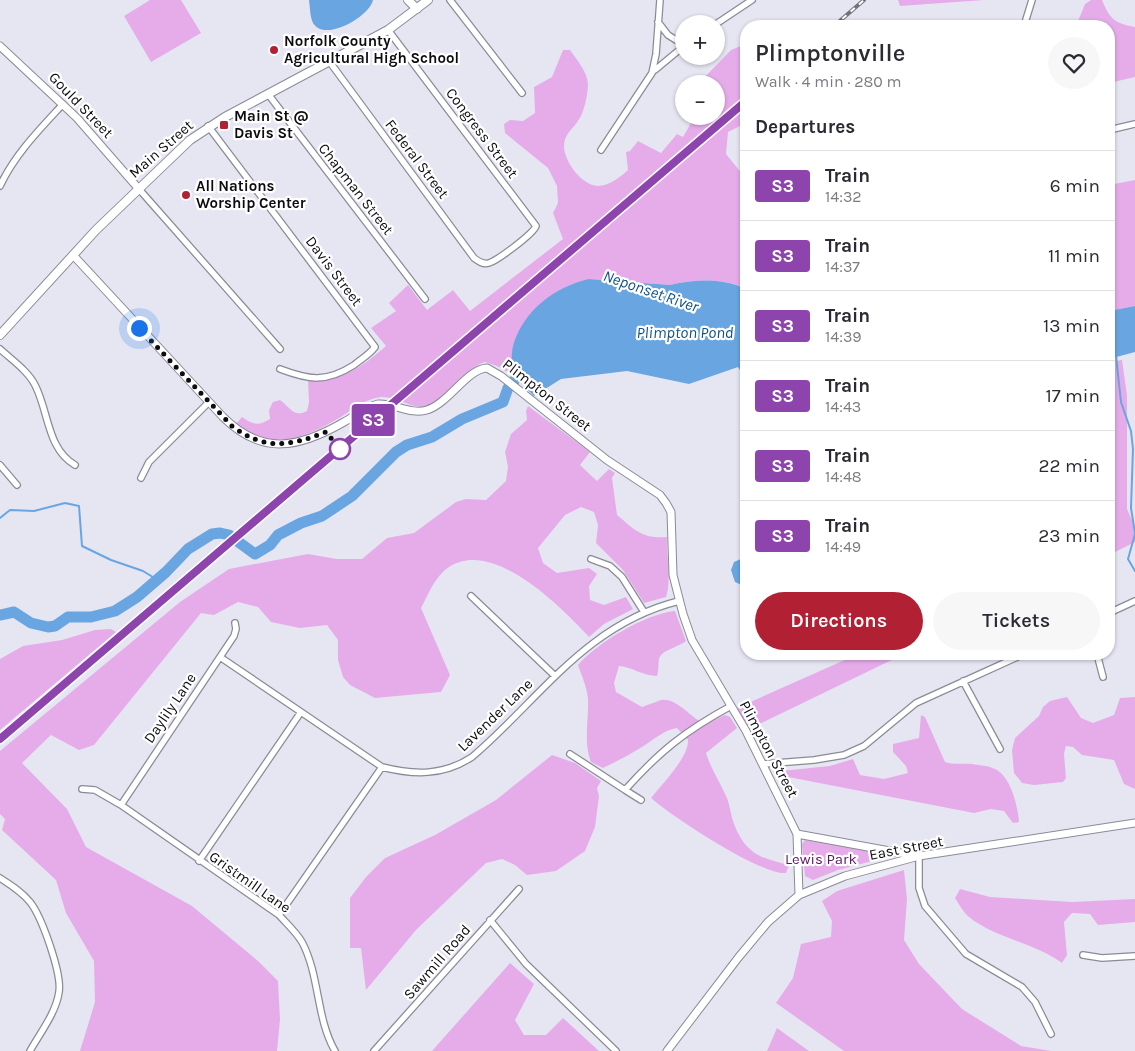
<!DOCTYPE html>
<html lang="en">
<head>
<meta charset="utf-8">
<style>
	body { margin:0; font-family:Karla,sans-serif; background:#f7f7f7; color:#2b2b33; height:100vh; display:flex; flex-direction:column; font-size:19px; white-space:nowrap }
	* { box-sizing:border-box; margin:0 }
	p { font-size:16px; color:#7c7c81 }
	.icon { flex:none; width:28px; height:28px; fill:none; stroke:currentColor; stroke-width:2; stroke-linecap:round; stroke-linejoin:round }
	.map { position:relative; flex:1; overflow:hidden }
	.panel { position:absolute; left:740px; top:20px; width:375px; height:640px; display:flex; flex-direction:column; background:#fff; border-radius:20px; box-shadow:0 1px 4px #0004 }
	.panel>* { flex:none }
	.badge { padding:0 10px; border-radius:4px; font-size:18px; line-height:32px }
	.buttons { position:absolute; left:675px; top:15px; display:grid; gap:10px }
	.buttons a { display:grid; place-items:center; width:50px; height:50px; border-radius:50%; background:#fff; box-shadow:0 1px 4px #0004; font-size:25px }
	.you { position:absolute; width:25px; height:25px; margin:-12px; border:4px solid #fff; border-radius:50%; background:#1a73e8; box-shadow:0 0 0 8px #1a73e833 }
	.map>.badge { position:absolute; translate:-50% -50%; box-shadow:0 0 0 2px #fff }
	h2 { padding:0 15px; font-size:19px; line-height:45px }
	.round { display:grid; place-items:center; flex:none; width:52px; height:52px; border-radius:26px; background:#f7f7f7 }
	.head { display:flex; align-items:center; justify-content:space-between; height:85px; padding:0 15px }
	h1 { font-size:24px; font-weight:600; line-height:38px }
	.primary-button { display:flex; gap:10px; margin-top:auto; padding:10px 15px }
	.primary-button a { flex:1; height:58px; border-radius:30px; background:#b22034; color:#fff; font-size:20px; font-weight:600; line-height:58px; text-align:center }
	.primary-button a+a { background:#f7f7f7; color:#2b2b33 }
	ul { padding:0; list-style:none }
	li { display:flex; align-items:center; gap:15px; height:70px; padding:0 15px; border-top:1px solid #e1e1e2 }
	li div { flex:1 }
	li b { display:block; font-size:19px }
	li em { font-style:normal }
	li .badge { min-width:55px; font-weight:700; text-align:center }
	.map>svg:first-child { display:block }
	.green { fill:#e6acea }
	.water { fill:#69a5e0 }
	.lines { fill:none; stroke-linecap:round; stroke-linejoin:round }
	.stream { stroke:#69a5e0; stroke-width:2 }
	.river { stroke:#69a5e0; stroke-width:11 }
	.minor-casing { stroke:#8b8b97; stroke-width:8 }
	.tertiary-casing { stroke:#8b8b97; stroke-width:9 }
	.secondary-casing { stroke:#8b8b97; stroke-width:10 }
	.minor { stroke:#fff; stroke-width:5.5 }
	.tertiary { stroke:#fff; stroke-width:7 }
	.secondary { stroke:#fff; stroke-width:8 }
	.rail-casing { stroke:#72727a; stroke-width:4 }
	.rail { stroke:#fff; stroke-width:2; stroke-dasharray:5.5; stroke-linecap:butt }
	.line-casing { stroke:#fff; stroke-width:11 }
	.line { stroke:#8e44ad; stroke-width:8 }
	.walk { stroke:#0d0d11; stroke-width:5; stroke-dasharray:0 9 }
	.poi-dot { fill:#b22034; stroke:#fff; stroke-width:2 }
	.stop-dot { fill:#fff; stroke:#8e44ad; stroke-width:2.5 }
	.labels { text-anchor:middle; dominant-baseline:central; stroke-width:4.5; stroke-linejoin:round; paint-order:stroke }
	.poi-label { font-size:15px; font-weight:bold; fill:#0d0d11; stroke:#fff; text-anchor:start }
	.street-label { font-size:15px; fill:#0d0d11; stroke:#fff }
	.park-label { font-size:15px; fill:#5d1863; stroke:#fff }
	.water-label { font-size:16px; font-style:italic; fill:#0e5188; stroke:#fff }
</style>
</head>
<body>
<div class="map">
<svg width="1135" height="1051" viewBox="0 0 1135 1051">
	<rect width="100%" height="100%" fill="#e6e6f3"/>
	<path class="green" d="M150,0H181L201,33L151,62L124,16Z
		M898,0H984L900,6Z
		M1091,0H1102C1110,19 1114,23 1135,27V77L1109,83V26H1076L1085,4Z
		M741,46L746,51V123L728,132L726,154L743,175L741,186L746,194V289C723,278 695,279 670,285L589,279L512,368L511,374L497,366L485,362C463,369 455,393 436,403C416,415 401,396 381,397C363,399 349,413 334,421C299,441 269,449 236,424L242,417C254,425 258,426 270,419L269,410L273,402L280,400C291,408 294,418 307,411L309,402L308,380C340,383 363,366 386,346L371,328L396,311L389,303L408,285L427,310L453,290L470,311L563,239L553,213L558,203L557,186L548,168L505,133L504,124L510,120L523,121L535,113L534,87L552,77L563,50H570C577,60 587,71 588,84C588,94 584,113 578,121C572,130 564,134 564,147C565,162 581,185 598,186C609,186 620,177 628,170L626,152L630,151L638,141L661,153L677,134L683,137L695,116H716V84H698L731,50Z
		M1135,180V306L1109,311V185Z
		M1122,360L1127,395V509L1135,527V542L1109,555V362Z
		M528,406L590,452L580,465L597,481L609,469L615,473L612,478L617,515C635,530 642,539 667,537C666,556 672,579 666,597L644,603L623,570L596,543L598,525L594,512L581,507L565,515L538,548L543,563L557,573L589,568L597,574L589,586L590,600L604,605L626,597L633,609L604,624L589,637C561,607 493,538 449,567C435,576 428,595 421,608L450,675L441,692L375,698L350,685L343,677L338,660V640L327,625L300,628L271,622L258,607L238,602L214,615L201,613L94,745L79,750L51,735L22,763L67,809L86,847L192,906L258,961L278,981L280,1019L277,1051H80L95,1002L94,961L66,913L56,880L2,830L5,819L0,814V751L180,602L229,569L308,554L337,559H362L387,538L414,533L456,502L466,499L486,500L506,481L508,467L505,452L511,434L527,420L526,411Z
		M675,611L686,641C679,647 661,650 659,659C658,666 659,670 657,676C643,676 632,667 619,666L614,683L616,692L642,707C648,705 655,702 661,700C676,697 691,718 705,724L725,715L730,717L737,728L706,753C711,769 720,782 727,798C730,806 731,816 734,824C746,854 760,858 789,865L786,873C762,876 671,816 651,798C662,784 689,757 688,740L677,728C662,731 655,739 642,747C629,755 616,762 603,768L591,762C583,742 589,721 588,699C587,687 582,677 578,665C597,643 645,614 675,611Z
		M111,629L116,632L0,730V659L23,646L62,640L95,630Z
		M848,654H904L749,729L737,708L847,659Z
		M1067,697L1081,718L1093,723L1114,715L1120,698L1135,697V789L1124,784L1114,760L1082,755L1073,747L1066,746L1064,754L1066,778L1063,782L1034,785L1022,783L1014,773L1012,750L1015,738L1039,716L1043,707L1050,701Z
		M921,715L925,717L945,762C955,765 962,763 972,764C979,765 989,766 995,769C1011,776 1018,807 1019,822L1013,823L1004,811L991,809L974,813L783,776L781,771L830,766L853,759L860,775L884,779L908,773L906,766L893,752V744L919,738Z
		M552,755L575,763L601,781L597,788L599,796L595,827L585,851L556,871L527,875L515,865L502,859L486,863L416,930L366,990L361,948H350V898L366,877L385,858L435,835L496,800Z
		M805,840L883,853L884,858L838,870L813,880L805,876L802,844Z
		M904,870L907,899L904,940L919,964L962,1009L1021,1046L1051,1051H844L776,1003L793,978L801,944L831,937L832,921L822,901L837,891Z
		M960,889L990,897L1072,902L1135,899V922L1098,925L1090,914L1072,913L1064,922L1067,955L1062,963C1033,942 997,939 969,917C963,912 959,904 955,898Z
		M510,963L534,984L515,1020L524,1035H546L563,1018L599,1051H432Z
		M777,1028L809,1051H767Z"/>
	<path class="water" d="M309,0H373C370,16 325,43 313,23C310,17 310,7 309,0Z
		M589,279L670,285C696,279 722,278 746,289V368L740,370L738,367L689,384L627,371L561,379L534,396L511,374C512,365 511,355 513,346C523,311 554,287 589,279Z
		M1135,306V352L1109,359V311Z
		M743,558L746,560V587L735,582L731,570L734,562Z"/>
	<g class="lines">
		<path class="stream" d="M1116,356L1121,402L1131,431L1133,449L1131,508L1135,533
			M0,518L10,510L34,511L65,503L79,506L82,546L111,560L143,571L156,579
			M1135,534L1128,559L1135,571"/>
		<path class="river" d="M0,615L14,612L31,623L48,627L55,626L68,617H91L115,611L137,597L166,572L188,549L212,534L220,533L229,535L255,554L270,545L278,535L301,523L322,516L352,496L396,452L407,445L432,437L462,419L503,402L508,388L526,367"/>
		<g class="minor-casing">
			<path id="minor" d="M450,0L522,93
				M658,22L668,35L684,45
				M716,24L752,0
				M1024,26L1032,0
				M329,61L474,258C478,261 483,265 489,263C498,260 533,234 536,226L388,30
				M655,70L684,46
				M268,94L425,299
				M208,126L375,347C369,355 361,359 354,365C326,383 309,380 280,369
				M1109,130L1135,124
				M601,150L652,73L656,54L660,0
				M0,186C15,154 40,129 63,104
				M138,188L280,349
				M0,349C12,360 28,371 35,385C49,412 47,449 75,465
				M0,465L17,485
				M141,478L149,462L209,402
				M591,559L610,566L622,577L644,612
				M471,596L554,675
				M1109,613L1135,601
				M1097,654L1103,677
				M220,657L382,767C414,775 443,776 472,757C540,699 586,624 679,601
				M963,681L1000,749
				M570,754L625,790
				M763,764L814,760L844,755L864,746L916,703L1024,654
				M82,789L95,790L121,805L279,915C287,924 296,932 302,942C320,976 316,1018 335,1051
				M641,800L625,790C660,751 685,731 731,706
				M121,805L234,636L236,629L235,623
				M919,856V888L925,906L966,954L1022,987L1035,1002L1051,1034
				M199,861L301,712
				M0,878C11,885 22,892 30,902C42,917 62,974 59,992C56,1013 40,1033 30,1051
				M279,915L382,767
				M490,920L526,964L616,1051
				M1083,955L1102,958L1135,956
				M374,1051L519,889"/>
		</g>
		<g class="tertiary-casing">
			<path id="tertiary" d="M0,46L77,118L138,188
				M73,255L223,417C262,456 299,448 344,422C355,416 366,407 378,404C394,403 411,415 427,410C449,403 467,369 487,368L501,376L607,460L660,495L666,503L671,512L673,575L683,614L692,640L746,731L797,834L799,895
				M797,834L917,856
				M667,1051L738,958L768,922L799,895L845,876L919,856L1135,823"/>
		</g>
		<g class="secondary-casing">
			<path id="secondary" d="M408,0L417,9
				M0,335L96,230L190,140L225,117L388,30L428,0"/>
		</g>
		<use href="#minor" class="minor"/>
		<use href="#tertiary" class="tertiary"/>
		<use href="#secondary" class="secondary"/>
		<g class="rail-casing">
			<path id="rail" d="M834,26L864,0
				M0,739L746,101"/>
		</g>
		<use href="#rail" class="rail"/>
	</g>
	<g class="lines">
		<g class="line-casing">
			<path id="line" d="M0,739L746,101"/>
		</g>
		<use href="#line" class="line"/>
		<path class="walk" d="M139,328L232,426C265,451 290,446 326,432L340,449"/>
	</g>
	<g class="poi-dot">
		<circle cx="274" cy="50" r="5"/>
		<rect x="219" y="120" width="10" height="10" rx="2.5"/>
		<circle cx="186" cy="195" r="5"/>
	</g>
	<circle class="stop-dot" cx="340" cy="449" r="10"/>
	<g class="labels">
		<g class="poi-label">
			<text x="284" y="41">Norfolk County<tspan x="284" dy="17">Agricultural High School</tspan></text>
			<text x="234" y="116">Main St @<tspan x="234" dy="17">Davis St</tspan></text>
			<text x="196" y="186">All Nations<tspan x="196" dy="17">Worship Center</tspan></text>
		</g>
		<g class="street-label">
			<text transform="translate(81 105) rotate(46)">Gould Street</text>
			<text transform="translate(482 133) rotate(53)">Congress Street</text>
			<text transform="translate(161 149) rotate(-41)">Main Street</text>
			<text transform="translate(417 159) rotate(53)">Federal Street</text>
			<text transform="translate(356 189) rotate(52)">Chapman Street</text>
			<text transform="translate(334 271) rotate(53)">Davis Street</text>
			<text transform="translate(547 395) rotate(38)">Plimpton Street</text>
			<text transform="translate(170 708) rotate(-56)">Daylily Lane</text>
			<text transform="translate(495 715) rotate(-44)">Lavender Lane</text>
			<text transform="translate(769 749) rotate(62)">Plimpton Street</text>
			<text transform="translate(906 848) rotate(-11)">East Street</text>
			<text transform="translate(250 882) rotate(35)">Gristmill Lane</text>
			<text transform="translate(437 962) rotate(-49)">Sawmill Road</text>
		</g>
		<g class="park-label">
			<text x="821" y="859">Lewis Park</text>
		</g>
		<g class="water-label">
			<text transform="translate(651 291) rotate(19)">Neponset River</text>
			<text x="685" y="332">Plimpton Pond</text>
		</g>
	</g>
</svg>
<div class="buttons">
<a>+</a>
<a>−</a>
</div>
<div class="you" style="left:139px;top:328px"></div>
<b class="badge" style="left:373px;top:420px;background:#8e44ad;color:#fff">S3</b>
<section class="panel">
<div class="head"><div><h1>Plimptonville</h1><p>Walk · 4 min · 280 m</p></div><a class="round"><svg class="icon" aria-label="heart" viewBox="0 0 24 24"><path d="M12 20l-8-8c-3-5 5-10 8-4 3-6 11-1 8 4z"/></svg></a></div>
<h2>Departures</h2>
<ul>
<li><span class="badge" style="background:#8e44ad;color:#fff">S3</span><div><b>Train</b><p>14:32</p></div><em>6 min</em></li>
<li><span class="badge" style="background:#8e44ad;color:#fff">S3</span><div><b>Train</b><p>14:37</p></div><em>11 min</em></li>
<li><span class="badge" style="background:#8e44ad;color:#fff">S3</span><div><b>Train</b><p>14:39</p></div><em>13 min</em></li>
<li><span class="badge" style="background:#8e44ad;color:#fff">S3</span><div><b>Train</b><p>14:43</p></div><em>17 min</em></li>
<li><span class="badge" style="background:#8e44ad;color:#fff">S3</span><div><b>Train</b><p>14:48</p></div><em>22 min</em></li>
<li><span class="badge" style="background:#8e44ad;color:#fff">S3</span><div><b>Train</b><p>14:49</p></div><em>23 min</em></li>
</ul>
<div class="primary-button"><a>Directions</a><a>Tickets</a></div>
</section>
</div>
</body>
</html>
